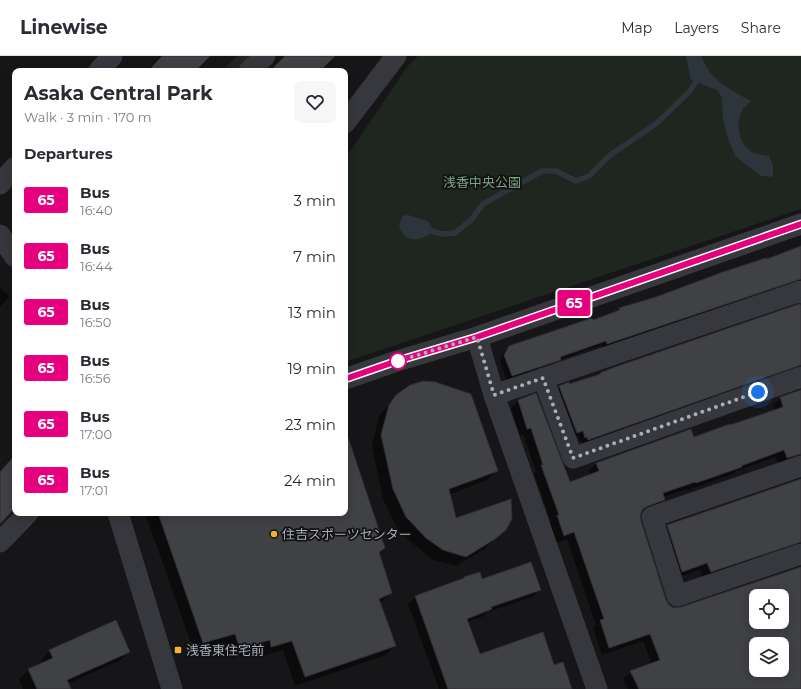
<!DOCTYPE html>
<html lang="en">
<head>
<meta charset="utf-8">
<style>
	body { margin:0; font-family:Montserrat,"Noto Sans JP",sans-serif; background:#f7f7f7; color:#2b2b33; height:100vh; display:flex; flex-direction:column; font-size:15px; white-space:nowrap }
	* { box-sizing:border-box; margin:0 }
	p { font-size:13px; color:#7c7c81 }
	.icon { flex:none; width:22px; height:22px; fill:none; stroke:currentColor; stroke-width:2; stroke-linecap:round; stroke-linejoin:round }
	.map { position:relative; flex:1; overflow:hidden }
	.details { position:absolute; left:12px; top:12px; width:336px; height:448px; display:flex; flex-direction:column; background:#fff; border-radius:8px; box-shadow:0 2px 10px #0003 }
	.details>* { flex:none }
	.badge { padding:0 8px; border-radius:3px; font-size:14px; line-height:26px }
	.tools { position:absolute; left:749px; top:533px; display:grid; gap:8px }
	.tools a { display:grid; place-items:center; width:40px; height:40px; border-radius:8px; background:#fff; box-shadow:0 2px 10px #0003; font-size:20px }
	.you { position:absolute; width:20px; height:20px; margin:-10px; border:3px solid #fff; border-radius:50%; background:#1a73e8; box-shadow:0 0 0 6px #1a73e833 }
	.map>.badge { position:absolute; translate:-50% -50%; box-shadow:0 0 0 2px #fff }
	h2 { padding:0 12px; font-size:15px; line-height:36px }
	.round { display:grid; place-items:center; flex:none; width:42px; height:42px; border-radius:8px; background:#f7f7f7 }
	.summary { display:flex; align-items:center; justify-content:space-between; height:68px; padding:0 12px }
	h1 { font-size:19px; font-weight:700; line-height:30px }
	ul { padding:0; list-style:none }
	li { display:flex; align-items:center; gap:12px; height:56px; padding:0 12px }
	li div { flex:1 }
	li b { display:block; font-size:15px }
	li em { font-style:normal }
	li .badge { min-width:44px; font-weight:700; text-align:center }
	header { display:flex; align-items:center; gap:24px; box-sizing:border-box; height:56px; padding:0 20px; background:#fff; border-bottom:1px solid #e1e1e2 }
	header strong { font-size:19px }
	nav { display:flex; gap:22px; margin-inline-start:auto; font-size:14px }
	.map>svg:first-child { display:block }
	.green { fill:#1e261f }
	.water { fill:#2c353c }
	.shadow { fill:#0007; fill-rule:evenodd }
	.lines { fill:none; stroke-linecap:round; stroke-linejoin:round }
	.stream { stroke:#2c353c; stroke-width:5.5 }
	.building { fill:#404145; stroke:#303034; fill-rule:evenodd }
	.minor { stroke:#37383d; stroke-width:21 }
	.line-casing { stroke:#fff; stroke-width:9 }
	.line { stroke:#e6007e; stroke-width:6 }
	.walk { stroke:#a8adb8; stroke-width:4; stroke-dasharray:0 7.2 }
	.stop-dot { fill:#fff; stroke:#e6007e; stroke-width:2 }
	.poi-dot { fill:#f2b134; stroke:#111113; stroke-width:1.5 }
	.labels { text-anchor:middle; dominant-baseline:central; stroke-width:3.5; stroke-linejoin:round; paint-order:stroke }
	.park-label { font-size:13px; fill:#7fa381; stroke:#111113 }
	.poi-label { font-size:13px; fill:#a8adb8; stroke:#111113; text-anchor:start }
</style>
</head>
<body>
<header>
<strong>Linewise</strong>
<nav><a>Map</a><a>Layers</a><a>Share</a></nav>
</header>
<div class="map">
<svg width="801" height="633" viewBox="0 0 801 633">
	<rect width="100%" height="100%" fill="#161618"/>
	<path class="green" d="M237,0H258L243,15H222Z
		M418,0H801V153L345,306V103L407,11Z"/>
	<path class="water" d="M686,0H701C704,5 706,10 709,15C719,28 736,37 751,45C749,47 745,50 743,53C734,67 739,90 754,97C758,99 765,99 769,100L773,109V121L761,120L736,101L729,86L723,63L722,42L717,34L691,24Z
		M408,159L428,165L432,172L431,178C416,185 406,188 399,170L403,160Z"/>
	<path class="shadow" d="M160,0H209L198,11L199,12L196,15H146Z
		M801,191V226L602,292L601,289L559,304L555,308L507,325L500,305L504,296L509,291L592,265L618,255L620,253L766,204Z
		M0,232L10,240L0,251Z
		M801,257V307L799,308L801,309V315L583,388L582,385L580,386L578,380L571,382L554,336L559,331L569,329L599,320L601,318Z
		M801,335V390L800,398L793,405L779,409L776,401L736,415L733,418L688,434V433L663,441L664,443L657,451L640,457L639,459L640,465L665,544L669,550L675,553L681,552L801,512V633H628L623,623L631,616L652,608L643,585L602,599L593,572L596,569L567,483L556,487L550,468L551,466L534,417L536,416L523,378L520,380L511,352L519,344L569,427L590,419L589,415L596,408L694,383L775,355L773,349L781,342ZM756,540H782V566H756ZM756,588H782V614H756Z
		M397,339L497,414L487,424L449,439L455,463L505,474L484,493L456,510L433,504L406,482L396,470L383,443L372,390L379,360Z
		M345,377L384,492L378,498L391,537L380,547L395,590L386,599L295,630L283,594L262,600L261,593L231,603L225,587L194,596L145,457H345Z
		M801,424V496L703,523L700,514L675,522L660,477L668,469Z
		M464,521L540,534L532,541L488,556L484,560L467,566L479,599L554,610L571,633H439L408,548L416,541L461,525Z
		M50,595L129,596L119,605L67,628L69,633H23L19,623L28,614L42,607L41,604Z"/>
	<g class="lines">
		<path class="stream" d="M431,175L443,178L455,177L471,164L483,148L542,115H556L576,125L589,120L609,100L657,67L690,35L696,26"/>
	</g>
	<path class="building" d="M162,0H210L195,15H148Z
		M285,0H335L320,15H270Z
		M801,190V223L607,288L606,285L560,301L561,304L512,320L504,299L509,290L592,262L593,264L620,254L619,252L656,241L723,216L766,202L767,203Z
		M799,248L801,249V309L588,384L587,381L585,382L583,375L577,377L559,330L569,326V328L601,318L600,317L615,311Z
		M423,325L435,326L471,338L498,415L449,433L456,462L511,443L512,463L506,474L495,483L466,501L443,494L426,482L406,461L393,433L381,379L389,349L396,339L410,329Z
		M801,334V398L787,402L784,394L741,410L742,411L696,427L695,426L663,437L665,444L648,450L643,453L640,459L641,465L666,544L669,549L674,552L681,551L801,511V633H639L630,615L660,604L650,578L609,592L600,564L604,563L574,476L564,480L557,459H559L541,409H543L531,372L527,373L518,344L536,337L570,426L599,415L596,407L691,373L694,381L730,368V369L754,361L783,351L780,341ZM756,540H782V566H756ZM756,588H782V614H756Z
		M348,381L385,492L379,496L392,537L379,543L396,590L305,621L292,585L271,591L270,584L240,593L235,578L203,587L158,457H345V382Z
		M15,399V452L0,468V416Z
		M801,423V486L711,516L707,507L682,516L667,469Z
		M531,506L541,534L491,551L492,553L467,563L480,598L543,576L554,609L563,606L572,633H448L415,540L464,522V521L480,516L482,523Z
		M116,564L130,596L67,624L71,633H37L28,613L53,602L49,594Z"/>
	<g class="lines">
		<path class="minor" d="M99,15L112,0
			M249,15L265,0
			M345,67L396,0
			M0,128L15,111
			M0,179L15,201
			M477,281L494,339L597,633
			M543,322L573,402L801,321
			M345,323L397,305L477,281L801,168
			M494,339L801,235V237
			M801,410L652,461L677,540L801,498
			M118,457L172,633
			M0,486L28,457"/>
	</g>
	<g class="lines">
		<g class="line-casing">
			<path id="line" d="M345,323L397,305L477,281L801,168"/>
		</g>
		<use href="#line" class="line"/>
		<path class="walk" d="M398,305L477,281L494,339L543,322L573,402L758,336"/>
	</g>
	<circle class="stop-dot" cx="398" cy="305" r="8"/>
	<g class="poi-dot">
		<circle cx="274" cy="478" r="4"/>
		<rect x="174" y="590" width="8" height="8" rx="2"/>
	</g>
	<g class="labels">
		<g class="park-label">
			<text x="482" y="126">浅香中央公園</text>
		</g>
		<g class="poi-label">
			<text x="282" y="478">住吉スポーツセンター</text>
			<text x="186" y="594">浅香東住宅前</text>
		</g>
	</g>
</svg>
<div class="tools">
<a><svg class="icon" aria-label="locate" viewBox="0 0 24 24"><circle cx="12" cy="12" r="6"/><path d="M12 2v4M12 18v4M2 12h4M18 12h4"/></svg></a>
<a><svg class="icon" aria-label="layers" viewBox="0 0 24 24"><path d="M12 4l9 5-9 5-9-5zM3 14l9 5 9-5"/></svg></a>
</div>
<div class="you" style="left:758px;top:336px"></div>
<b class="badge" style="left:574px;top:247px;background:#e6007e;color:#fff">65</b>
<section class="details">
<div class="summary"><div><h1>Asaka Central Park</h1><p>Walk · 3 min · 170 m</p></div><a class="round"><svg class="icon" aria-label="heart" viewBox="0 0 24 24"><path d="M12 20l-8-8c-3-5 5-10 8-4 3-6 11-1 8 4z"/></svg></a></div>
<h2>Departures</h2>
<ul>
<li><span class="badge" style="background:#e6007e;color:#fff">65</span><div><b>Bus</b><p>16:40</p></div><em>3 min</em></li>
<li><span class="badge" style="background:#e6007e;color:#fff">65</span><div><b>Bus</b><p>16:44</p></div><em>7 min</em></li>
<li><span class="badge" style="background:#e6007e;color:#fff">65</span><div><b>Bus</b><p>16:50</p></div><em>13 min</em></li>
<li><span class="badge" style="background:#e6007e;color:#fff">65</span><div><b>Bus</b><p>16:56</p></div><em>19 min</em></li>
<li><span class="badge" style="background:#e6007e;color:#fff">65</span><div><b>Bus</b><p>17:00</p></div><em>23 min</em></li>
<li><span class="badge" style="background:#e6007e;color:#fff">65</span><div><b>Bus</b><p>17:01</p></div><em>24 min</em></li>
</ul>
</section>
</div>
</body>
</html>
